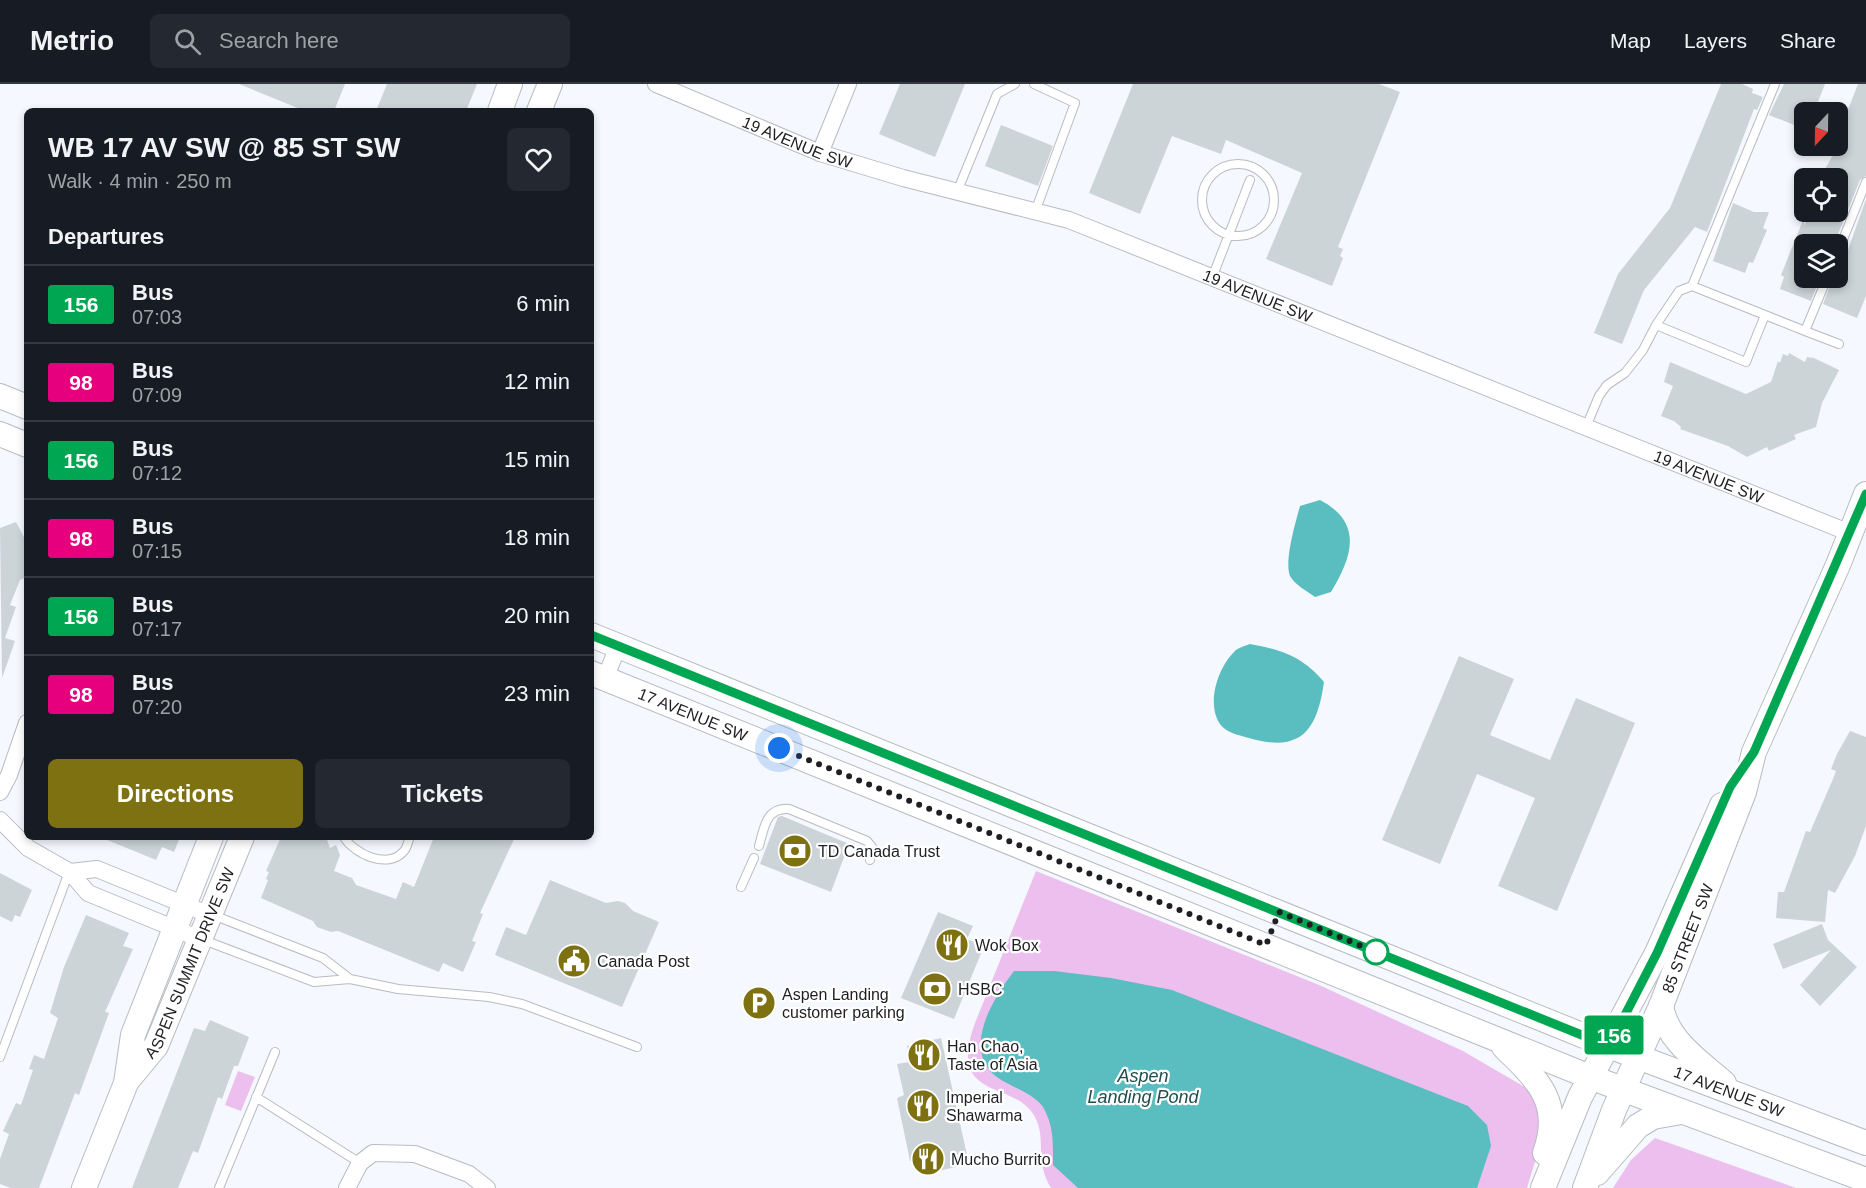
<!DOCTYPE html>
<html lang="en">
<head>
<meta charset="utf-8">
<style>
	body { margin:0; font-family:Arial,sans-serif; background:#242831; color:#f1f3f6; height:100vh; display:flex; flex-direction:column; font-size:22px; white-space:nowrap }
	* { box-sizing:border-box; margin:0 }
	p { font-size:20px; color:#9ea1a6 }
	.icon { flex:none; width:33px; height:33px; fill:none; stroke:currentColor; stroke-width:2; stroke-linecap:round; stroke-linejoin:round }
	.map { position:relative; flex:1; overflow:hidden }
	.panel { position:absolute; left:24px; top:24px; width:570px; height:732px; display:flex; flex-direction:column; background:#171b24; border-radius:9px; box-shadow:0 3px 9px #0003 }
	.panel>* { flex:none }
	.badge { padding:0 12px; border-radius:4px; font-size:21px; line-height:39px }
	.needle { width:39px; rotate:202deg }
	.fabs { position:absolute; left:1794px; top:18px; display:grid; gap:12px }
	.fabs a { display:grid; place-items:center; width:54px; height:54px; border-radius:9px; background:#171b24; box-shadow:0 3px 9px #0003; font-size:30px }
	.you { position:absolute; width:30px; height:30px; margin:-15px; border:4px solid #fff; border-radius:50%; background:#1a73e8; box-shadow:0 0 0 9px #1a73e833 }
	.map>.badge { position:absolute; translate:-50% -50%; box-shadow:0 0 0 3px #fff }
	h2 { padding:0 24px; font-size:22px; line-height:54px }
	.round { display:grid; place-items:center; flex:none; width:63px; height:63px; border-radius:9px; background:#242831 }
	.headline { display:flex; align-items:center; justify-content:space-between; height:102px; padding:0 24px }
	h1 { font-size:28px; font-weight:700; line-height:45px }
	.primary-button { display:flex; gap:12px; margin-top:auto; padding:12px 24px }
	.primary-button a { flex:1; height:69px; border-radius:9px; background:#7e7111; color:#fff; font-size:24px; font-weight:700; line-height:69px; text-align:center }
	.primary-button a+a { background:#242831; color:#f1f3f6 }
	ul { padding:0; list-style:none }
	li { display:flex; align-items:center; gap:18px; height:78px; padding:0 24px; border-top:2px solid #363941 }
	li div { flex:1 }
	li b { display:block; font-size:22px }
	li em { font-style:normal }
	li .badge { min-width:66px; font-weight:700; text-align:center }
	header { display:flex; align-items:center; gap:36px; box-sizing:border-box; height:84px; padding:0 30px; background:#171b24; border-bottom:2px solid #363941 }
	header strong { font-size:28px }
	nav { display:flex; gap:33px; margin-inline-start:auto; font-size:21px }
	.search { width:420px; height:54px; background:#242831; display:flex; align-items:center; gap:15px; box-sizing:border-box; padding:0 21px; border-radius:9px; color:#9ea1a6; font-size:22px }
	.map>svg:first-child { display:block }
	.green { fill:#ecbfee }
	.water { fill:#5abdbf }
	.building { fill:#ccd4d8 }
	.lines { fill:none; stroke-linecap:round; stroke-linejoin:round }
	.lane-casing { stroke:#b7bbc2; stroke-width:10 }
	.street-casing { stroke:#b7bbc2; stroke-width:18 }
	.secondary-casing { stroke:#b7bbc2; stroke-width:26 }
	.lane { stroke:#fff; stroke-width:8 }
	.street { stroke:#fff; stroke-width:16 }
	.secondary { stroke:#fff; stroke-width:24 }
	.line-casing { stroke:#fff; stroke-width:14 }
	.line { stroke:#00a651; stroke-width:9 }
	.walk { stroke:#1e1f22; stroke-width:6; stroke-dasharray:0 10.8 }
	.stop-dot { fill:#fff; stroke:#00a651; stroke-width:3 }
	.labels { text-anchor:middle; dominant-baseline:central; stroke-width:4.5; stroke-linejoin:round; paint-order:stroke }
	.street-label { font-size:16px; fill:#1e1f22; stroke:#fff }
	.poi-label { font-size:16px; fill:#1e1f22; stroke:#fff; text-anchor:start }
	.water-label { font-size:18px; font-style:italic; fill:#214e4f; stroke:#fff }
</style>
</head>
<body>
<header>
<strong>Metrio</strong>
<div class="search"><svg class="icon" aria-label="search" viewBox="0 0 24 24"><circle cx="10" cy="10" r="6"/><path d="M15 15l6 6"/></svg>Search here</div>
<nav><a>Map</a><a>Layers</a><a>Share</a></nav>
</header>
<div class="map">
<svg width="1866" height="1104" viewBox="0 0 1866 1104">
	<rect width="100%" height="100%" fill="#f5f8fe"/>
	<path class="green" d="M1036,787L1319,901L1463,967L1530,1006L1543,1037L1540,1061L1527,1104H1051C1034,1076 1047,1056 1035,1033C1015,995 946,1019 975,939Z
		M238,987L255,993L241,1027L225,1021Z
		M1655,1054L1796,1104H1613L1631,1076Z"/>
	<path class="water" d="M1320,416C1364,439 1352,473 1331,508L1315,513C1307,507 1295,501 1290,492C1284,477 1296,437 1300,422Z
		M1250,560C1282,566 1302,572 1324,598C1317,647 1301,669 1249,654C1239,651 1226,649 1220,640C1206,619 1218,584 1234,568C1237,564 1245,562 1250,560Z
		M1014,887H1054L1111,894L1172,906L1468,1022L1487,1041L1491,1062L1477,1104H1078L1053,1081C1053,1059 1054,1042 1043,1023C1033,1008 1006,1002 993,990C963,961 995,912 1014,887Z"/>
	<path class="building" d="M239,0H345L334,27H305Z
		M387,0H477L466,27H376Z
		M900,0H965L935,73L879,50Z
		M1133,0H1379L1400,8L1338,163L1343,165L1340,172L1343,174L1332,202L1266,175L1302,89L1226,56L1221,70L1172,52L1140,130L1089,109Z
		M1721,0H1742L1753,5L1752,9L1763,13L1757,26L1754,25L1707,148L1695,143L1644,206L1622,260L1594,249L1618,190L1670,124Z
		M1784,0H1825L1814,28H1804V45L1769,31Z
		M1858,0H1866V92L1860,96L1834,160H1804V194H1820L1811,217L1780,205L1784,193L1781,191L1804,134V142L1810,128H1838V94H1820L1838,62L1843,47L1840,46Z
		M1001,41L1053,62L1038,102L985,82Z
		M1866,115V212L1857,234L1823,220L1833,194H1838Z
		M1733,119L1754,128H1769L1763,144L1767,146L1753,179L1749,178L1745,189L1713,177Z
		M1789,269L1805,278L1807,273L1814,274L1839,286L1822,319L1816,343L1794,351L1796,355L1769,367L1767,363L1747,373L1728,362L1680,345L1681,343L1674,337L1661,332L1673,302L1664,298L1670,278L1746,310L1771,298L1778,277L1780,279L1783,270L1788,272Z
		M16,438L27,459V493L20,496L10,521L16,523L5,554L15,557L2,594L0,444Z
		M1459,572L1514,595L1490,651L1550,676L1576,614L1635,639L1557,827L1498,802L1535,714L1477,690L1440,780L1382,756Z
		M1850,647L1866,653V742L1855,772L1835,809L1828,806L1825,838L1776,834L1778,808H1784L1806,747L1810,748L1833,695L1836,687L1831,685L1837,670Z
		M782,732L849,760L831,808L760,780L778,733Z
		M100,753H180L174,768L162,763L156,776Z
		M281,753H326L330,764L336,761L340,771L334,787L352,794L356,801L396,815L403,798L414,803L434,753H515L480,829L483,830L472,857L476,858L463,888L443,879L439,888L338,847L331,848L317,843L313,837L261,814L268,796L266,795L269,788L266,787Z
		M0,789L32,806L20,833L15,831L12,838L0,832Z
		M550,796L606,819L618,817L625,819L633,827L659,838L622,923L495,871L506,843L526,851Z
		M938,828L973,842L967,855L984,862L954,935L901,914Z
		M86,831L129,849L123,862L133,865L105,928L109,929L79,1011L75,1009L39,1104H11L0,1100V1075L9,1050L3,1047L16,1019L21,1021L33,986L29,985L34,971L44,975L58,934L50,929L64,883Z
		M1822,840L1828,856L1857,883L1820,922L1800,901L1831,866L1783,885L1773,860Z
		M210,936L249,953L238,982H234L222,1015L218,1013L198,1069L193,1067L178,1104H132L194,944L205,947Z
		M941,954L969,1080L921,1091L918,1075L910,1077L897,1014L904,1011L897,980L910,978L907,962Z"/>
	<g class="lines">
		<g class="lane-casing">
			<path id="lane" d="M1034,0L1075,19L1035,128
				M1202 116a36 36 0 1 1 72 0a36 36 0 1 1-72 0Z
				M957,108L997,10L1015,0
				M1838,168L1866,98
				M1212,194L1250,96
				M1692,202L1775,0
				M1765,231L1805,247L1827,194
				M1805,247L1839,260
				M1586,343L1599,312L1607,301L1625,289L1643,266L1656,241L1746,278L1765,231L1692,202L1679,207L1656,241
				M344,753C354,770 388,786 404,767C407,764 408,757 410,753
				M759,762C764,744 766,723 789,725L867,757L872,763L870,776
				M741,803L754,774
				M213,831L323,874L350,895
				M201,855L314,898L350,895L398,905L489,913L522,920L637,963
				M0,973L69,788
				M256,1013L360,1079
				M219,1104L275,968"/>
		</g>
		<g class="street-casing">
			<g id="street">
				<path id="s1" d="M656,0L820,69L903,94L1069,136L1850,449"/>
				<path d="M820,69L848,0"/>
				<path d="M605,595L618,562"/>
				<path d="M0,708L9,691L27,639"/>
				<path d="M0,736L28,764L70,788L88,809L200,855"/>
				<path d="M70,788L97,785L210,831"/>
				<path d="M347,1104L360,1079L373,1069L415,1070L469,1090L487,1104"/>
			</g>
		</g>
		<g class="secondary-casing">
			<g id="secondary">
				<path d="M500,27L510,0"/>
				<path d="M539,27L550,0"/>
				<path d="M0,312L27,323"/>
				<path d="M0,350L27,361"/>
				<path id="s2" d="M591,551L1609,962L1866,1059"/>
				<path id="s3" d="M591,589L1590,993L1866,1096"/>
				<path d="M1661,922C1667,957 1699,977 1724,999"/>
				<path d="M1504,963C1538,996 1563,1019 1545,1069"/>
				<path id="s4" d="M127,997L156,962L242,753"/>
				<path d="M1597,1089L1638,1042L1653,1033L1681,1028"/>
				<path d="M84,1104L126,999L133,951L211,753"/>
				<path d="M1543,1104L1580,1013L1657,869L1722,721"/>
				<path id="s5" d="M1585,1104L1614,1026L1661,922L1744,708L1754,668L1838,481L1866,410"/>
			</g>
		</g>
		<use href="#lane" class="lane"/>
		<use href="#street" class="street"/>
		<use href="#secondary" class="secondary"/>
	</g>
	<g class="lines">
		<g class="line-casing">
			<path id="line" d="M591,551L1609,962L1657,869L1730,703L1754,668L1866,410"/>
		</g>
		<use href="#line" class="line"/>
		<path class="walk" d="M779,664L1266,861L1279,828L1376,868"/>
	</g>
	<defs>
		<g id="bank-disc" transform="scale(1.725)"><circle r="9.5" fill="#7e7111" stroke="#fff"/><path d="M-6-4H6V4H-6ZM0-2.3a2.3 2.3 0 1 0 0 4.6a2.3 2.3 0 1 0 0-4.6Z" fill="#fff"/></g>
		<g id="restaurant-disc" transform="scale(1.725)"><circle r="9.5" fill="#7e7111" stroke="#fff"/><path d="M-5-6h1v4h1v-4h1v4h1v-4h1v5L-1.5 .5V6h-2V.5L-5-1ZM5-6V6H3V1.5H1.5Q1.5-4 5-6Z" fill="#fff"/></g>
		<g id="civic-disc" transform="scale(1.725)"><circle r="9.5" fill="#7e7111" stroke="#fff"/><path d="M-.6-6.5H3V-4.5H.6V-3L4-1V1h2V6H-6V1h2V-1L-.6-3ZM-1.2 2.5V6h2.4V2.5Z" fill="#fff"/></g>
		<g id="parking-disc" transform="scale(1.725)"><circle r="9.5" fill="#7e7111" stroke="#fff"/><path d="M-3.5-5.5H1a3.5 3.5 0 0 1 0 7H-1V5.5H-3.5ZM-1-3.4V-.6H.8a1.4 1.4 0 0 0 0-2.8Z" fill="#fff"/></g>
	</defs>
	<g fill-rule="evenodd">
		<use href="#bank-disc" x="795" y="767"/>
		<use href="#restaurant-disc" x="952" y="861"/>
		<use href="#civic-disc" x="574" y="877"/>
		<use href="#bank-disc" x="935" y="905"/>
		<use href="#parking-disc" x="759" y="919"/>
		<use href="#restaurant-disc" x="924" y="971"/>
		<use href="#restaurant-disc" x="923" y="1022"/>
		<use href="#restaurant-disc" x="928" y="1075"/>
	</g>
	<circle class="stop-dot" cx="1376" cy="868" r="12"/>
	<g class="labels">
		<g class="street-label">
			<text stroke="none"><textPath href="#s1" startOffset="153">19 AVENUE SW</textPath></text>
			<text stroke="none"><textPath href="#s1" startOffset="639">19 AVENUE SW</textPath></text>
			<text stroke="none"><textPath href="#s1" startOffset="1125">19 AVENUE SW</textPath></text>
			<text stroke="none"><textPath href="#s3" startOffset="110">17 AVENUE SW</textPath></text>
			<text stroke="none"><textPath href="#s5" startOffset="270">85 STREET SW</textPath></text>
			<text stroke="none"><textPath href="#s4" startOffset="135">ASPEN SUMMIT DRIVE SW</textPath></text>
			<text stroke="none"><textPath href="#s2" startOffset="1226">17 AVENUE SW</textPath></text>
		</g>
		<g class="poi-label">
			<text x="818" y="767">TD Canada Trust</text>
			<text x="975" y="861">Wok Box</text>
			<text x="597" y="877">Canada Post</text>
			<text x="958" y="905">HSBC</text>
			<text x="782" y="910">Aspen Landing<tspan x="782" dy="18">customer parking</tspan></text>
			<text x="947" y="962">Han Chao,<tspan x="947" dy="18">Taste of Asia</tspan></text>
			<text x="946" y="1013">Imperial<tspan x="946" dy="18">Shawarma</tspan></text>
			<text x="951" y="1075">Mucho Burrito</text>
		</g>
		<g class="water-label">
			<text x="1143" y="992">Aspen<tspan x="1143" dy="21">Landing Pond</tspan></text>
		</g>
	</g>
</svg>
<div class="fabs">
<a><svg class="needle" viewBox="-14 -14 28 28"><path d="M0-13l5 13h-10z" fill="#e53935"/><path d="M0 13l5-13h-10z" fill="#9ea1a6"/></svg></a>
<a><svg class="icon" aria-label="locate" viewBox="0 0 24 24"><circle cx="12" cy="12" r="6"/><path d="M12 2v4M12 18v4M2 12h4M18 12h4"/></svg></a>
<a><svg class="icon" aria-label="layers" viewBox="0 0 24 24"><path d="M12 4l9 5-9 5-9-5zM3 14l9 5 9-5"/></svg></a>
</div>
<div class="you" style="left:779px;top:664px"></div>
<b class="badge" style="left:1614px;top:951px;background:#00a651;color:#fff">156</b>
<section class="panel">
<div class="headline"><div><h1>WB 17 AV SW @ 85 ST SW</h1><p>Walk · 4 min · 250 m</p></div><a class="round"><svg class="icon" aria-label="heart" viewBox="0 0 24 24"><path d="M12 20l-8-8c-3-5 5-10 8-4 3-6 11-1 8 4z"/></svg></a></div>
<h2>Departures</h2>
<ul>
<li><span class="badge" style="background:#00a651;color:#fff">156</span><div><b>Bus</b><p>07:03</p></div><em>6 min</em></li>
<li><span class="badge" style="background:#e6007e;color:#fff">98</span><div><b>Bus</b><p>07:09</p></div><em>12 min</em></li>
<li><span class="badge" style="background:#00a651;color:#fff">156</span><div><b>Bus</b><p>07:12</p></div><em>15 min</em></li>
<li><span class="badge" style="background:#e6007e;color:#fff">98</span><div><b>Bus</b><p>07:15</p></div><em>18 min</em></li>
<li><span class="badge" style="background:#00a651;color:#fff">156</span><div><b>Bus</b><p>07:17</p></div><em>20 min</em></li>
<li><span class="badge" style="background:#e6007e;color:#fff">98</span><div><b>Bus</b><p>07:20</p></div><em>23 min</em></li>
</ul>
<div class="primary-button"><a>Directions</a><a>Tickets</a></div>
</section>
</div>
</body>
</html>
